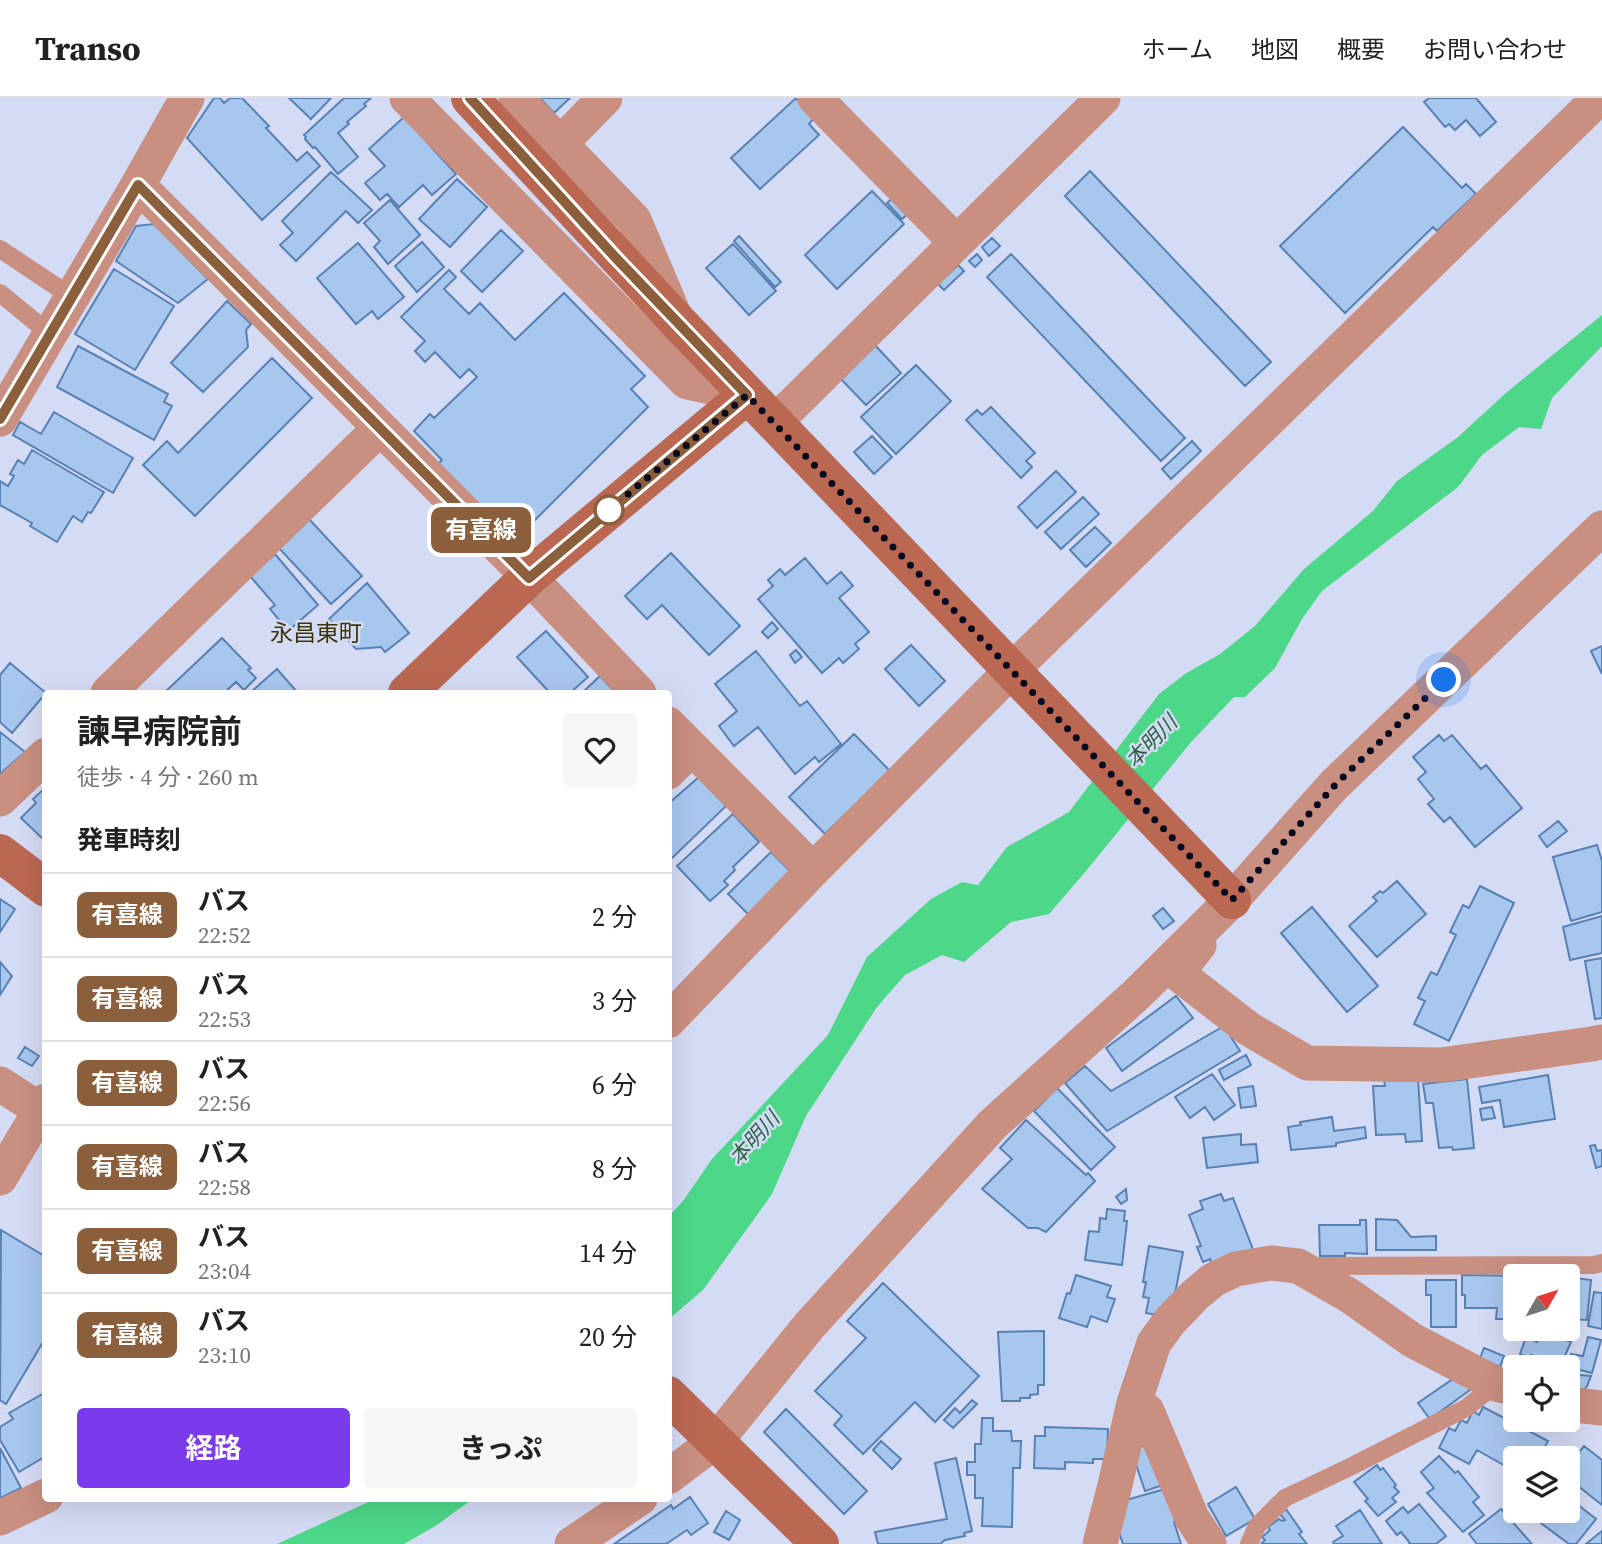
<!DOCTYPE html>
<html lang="ja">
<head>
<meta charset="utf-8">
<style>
	body { margin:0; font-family:"Source Serif 4","Noto Sans JP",serif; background:#f6f6f6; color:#222; height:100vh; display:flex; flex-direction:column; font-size:26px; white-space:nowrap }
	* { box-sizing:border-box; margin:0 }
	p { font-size:23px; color:#767676 }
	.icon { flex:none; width:38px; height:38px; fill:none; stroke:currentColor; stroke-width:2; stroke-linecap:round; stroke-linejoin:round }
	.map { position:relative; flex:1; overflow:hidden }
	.panel { position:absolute; left:42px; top:592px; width:630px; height:812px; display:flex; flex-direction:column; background:#fff; border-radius:7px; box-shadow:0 7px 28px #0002 }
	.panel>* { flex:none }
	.badge { padding:0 14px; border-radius:10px; font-size:24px; line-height:46px }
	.needle { width:46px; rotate:51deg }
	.fabs { position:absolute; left:1503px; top:1166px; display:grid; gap:14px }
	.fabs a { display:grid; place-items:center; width:77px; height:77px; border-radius:7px; background:#fff; box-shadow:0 7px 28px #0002; font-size:35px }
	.you { position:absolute; width:35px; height:35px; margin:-18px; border:5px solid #fff; border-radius:50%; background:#1a73e8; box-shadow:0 0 0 10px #1a73e833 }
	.map>.badge { position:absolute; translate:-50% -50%; box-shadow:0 0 0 4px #fff }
	h2 { padding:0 35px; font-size:26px; line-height:63px }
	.round { display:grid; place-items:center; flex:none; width:74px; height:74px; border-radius:7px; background:#f6f6f6 }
	.summary { display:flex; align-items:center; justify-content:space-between; height:119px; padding:0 35px }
	h1 { font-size:33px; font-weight:700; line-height:52px }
	.cta { display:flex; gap:14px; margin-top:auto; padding:14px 35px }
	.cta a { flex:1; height:80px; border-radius:7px; background:#7c3aed; color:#fff; font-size:28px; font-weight:700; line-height:80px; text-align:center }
	.cta a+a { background:#f6f6f6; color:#222 }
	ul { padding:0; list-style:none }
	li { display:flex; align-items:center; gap:21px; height:84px; padding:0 35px; border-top:2px solid #e0e0e0 }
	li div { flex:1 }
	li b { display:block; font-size:26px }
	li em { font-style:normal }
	li .badge { min-width:77px; font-weight:700; text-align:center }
	header { display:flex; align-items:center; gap:42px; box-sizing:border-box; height:98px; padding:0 35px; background:#fff; border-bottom:2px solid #e0e0e0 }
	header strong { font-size:33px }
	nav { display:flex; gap:38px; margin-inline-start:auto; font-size:24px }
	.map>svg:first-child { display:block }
	.water { fill:#4dd789 }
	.building { fill:#a8c7ef; stroke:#5880b3; stroke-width:2 }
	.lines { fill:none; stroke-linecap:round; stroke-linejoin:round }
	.lane { stroke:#c98f81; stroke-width:18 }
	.street { stroke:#c98f81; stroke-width:35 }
	.secondary { stroke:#bb6853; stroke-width:38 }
	.line-casing { stroke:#fff; stroke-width:16 }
	.line { stroke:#8b5e3c; stroke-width:10 }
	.walk { stroke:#080a20; stroke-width:7; stroke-dasharray:0 12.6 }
	.stop-dot { fill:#fff; stroke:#8b5e3c; stroke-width:3.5 }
	.labels { text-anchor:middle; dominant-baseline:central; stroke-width:5; stroke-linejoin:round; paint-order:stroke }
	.water-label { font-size:21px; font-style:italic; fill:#2e6242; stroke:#d4dbf4 }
	.quarter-label { font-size:23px; fill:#3e3409; stroke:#d4dbf4 }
</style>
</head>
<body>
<header>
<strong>Transo</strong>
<nav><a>ホーム</a><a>地図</a><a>概要</a><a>お問い合わせ</a></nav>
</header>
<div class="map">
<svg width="1602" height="1446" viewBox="0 0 1602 1446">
	<rect width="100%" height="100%" fill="#d4dbf4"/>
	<path class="water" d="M1602,217V248L1552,300L1541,331L1519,329L1482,357L1458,389L1322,493L1302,521L1275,570L1245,599H1234L1192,643L1086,773L1049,816L1011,824L964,864L942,857L905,877L877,909L806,1018L772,1096L703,1192L669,1221L668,1119L683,1103L712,1061L828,937L867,859L931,801L962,784L978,787L1007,749L1069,714L1159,596L1185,576L1220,556L1255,528L1304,471L1373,413L1397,383L1458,339L1507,294Z
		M377,1400H474L437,1427L404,1446H277Z"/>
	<path class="building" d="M214,0H220L224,5L230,0H242L269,28L266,30L297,63L307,54L320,68L262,122L187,40Z
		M289,0H331L311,21Z
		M344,0H371L364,6L366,8L347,24L349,26L338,35L358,59L338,76L315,49L313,50L305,41L306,39L304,37Z
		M540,0H570L554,15Z
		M796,0L814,20L809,26L819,37L760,91L731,60Z
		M1429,0H1476L1496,24L1480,38L1466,22L1455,32L1449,26L1445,29L1424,4Z
		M404,19L456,76L432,97L423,87L399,109L387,96L380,102L365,85L385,68L369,51Z
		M1403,29L1462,90L1466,86L1476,96L1437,133L1433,129L1345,215L1280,148Z
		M1090,73L1271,264L1245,288L1065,98Z
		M331,74L372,112L358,125L346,113L296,163L280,147L293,135L282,123Z
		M457,81L487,109L450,149L419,121Z
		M872,93L904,126L837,191L805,157Z
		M895,98L910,114L902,121L887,105Z
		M390,102L420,137L388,166L374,149L380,143L364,125Z
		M154,126L208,181L178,205L116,163L136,128Z
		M501,132L523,153L482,194L461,173Z
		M739,138L781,184L775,189L734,143Z
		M992,140L1000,148L989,158L982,149Z
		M422,144L444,169L417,194L395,168Z
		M358,145L404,199L378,221L372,213L356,226L317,180Z
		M733,146L776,193L749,217L706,170Z
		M977,156L982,162L975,169L969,163Z
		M1011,156L1185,340L1161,363L987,179Z
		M958,167L964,173L944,192L938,186Z
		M114,171L174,208L135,272L75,236Z
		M449,172L456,179L444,191L469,216L480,205L515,242L564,195L645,278L631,291L648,309L528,429L496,428L437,367L442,362L414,333L430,316L434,320L477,279L469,271L460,280L435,254L425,264L415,253L425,243L401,219Z
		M227,203L251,226L246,232L248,249L203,294L171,265Z
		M873,245L901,275L866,307L838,278Z
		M78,248L168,296L164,304L172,308L154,342L57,289Z
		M272,260L312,300L195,418L143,367L167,343L178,355Z
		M916,267L951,303L896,356L861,319Z
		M991,309L1035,355L1026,363L1032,369L1021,380L966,322L977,312L982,317Z
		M54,314L133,360L113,395L13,337L20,324L41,336Z
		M872,338L892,359L874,376L854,354Z
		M1192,343L1201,353L1171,381L1162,371Z
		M32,352L104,394L91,415L88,414L82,424L73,418L57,444L30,428L32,425L0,407V383L8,388L14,378L10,376L18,362L24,366Z
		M1056,373L1076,394L1037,430L1018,409Z
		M1083,399L1099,416L1061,451L1045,434Z
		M309,421L362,478L331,506L278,449Z
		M1095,429L1111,445L1086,469L1070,452Z
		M671,455L740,528L709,557L662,507L647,521L625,498Z
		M275,456L318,507L288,533L270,511L275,507L250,478Z
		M805,460L827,486L841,474L853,488L839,500L869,534L855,546L859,551L843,565L839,560L822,575L758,501L773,488L768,482L780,471L785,477Z
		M367,485L409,535L385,554L381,549L356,551L329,521Z
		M772,524L778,531L768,540L762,534Z
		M546,533L588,579L570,595H550L517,559Z
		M222,540L251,570L248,572L256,580L244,592L236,584L224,595H164Z
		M911,547L945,583L919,608L885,571Z
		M1602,548V576L1591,553Z
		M796,552L802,559L795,565L790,557Z
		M756,553L800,608L807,603L841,646L819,664L815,659L795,676L758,629L734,648L719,628L737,613L715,586Z
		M10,565L46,595L12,635L0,624V577Z
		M277,571L298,595H250Z
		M600,578L616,595H582Z
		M0,634L25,654L0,676Z
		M854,636L890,673L825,736L789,699Z
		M1439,637L1444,643L1452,637L1481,671L1486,667L1522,710L1475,749L1450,719L1444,724L1428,706L1434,701L1418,681L1426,674L1413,659Z
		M699,679L726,708L668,764V706Z
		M46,689V744L21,720L36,705L33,701Z
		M733,716L759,744L733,769L735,772L724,783L728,787L710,803L677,768Z
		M1558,723L1567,733L1547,749L1539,738Z
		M1597,747L1602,763V814L1571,823L1553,759Z
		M771,754L793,776L750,818L728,796Z
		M1397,783L1426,816L1377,859L1349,828L1377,803L1373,799L1380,793L1383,795Z
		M1480,788L1514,805L1449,943L1414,926L1425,903L1418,900L1431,874L1437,877L1456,837L1450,834L1463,807L1469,810Z
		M0,801L15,811L0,834Z
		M1312,809L1378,888L1347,914L1281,835Z
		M1163,810L1174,823L1163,831L1153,818Z
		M1602,818V855L1570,862L1563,829Z
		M1602,860V920L1595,921L1585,863Z
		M0,864L12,878L0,897Z
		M1176,898L1193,920L1122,973L1106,950Z
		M1224,928L1240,953L1107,1033L1065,985L1085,968L1111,993Z
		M25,949L39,958L32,968L18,960Z
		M1246,957L1251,967L1224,982L1219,972Z
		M1212,976L1235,1007L1214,1022L1205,1009L1190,1020L1175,999Z
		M1548,977L1555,1021L1504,1029L1500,1002L1482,1005L1479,989Z
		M1418,980L1422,1043L1406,1044L1405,1036L1376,1037L1373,988H1385L1384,982Z
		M1467,981L1474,1050L1453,1052L1452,1049L1439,1050L1433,1005H1426L1423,986Z
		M1253,988L1256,1008L1241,1010L1238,990Z
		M1057,990L1115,1049L1091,1072L1034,1013Z
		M1492,1009L1495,1020L1482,1022L1480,1011Z
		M1332,1019L1334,1033L1365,1029L1366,1040L1336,1045V1048L1291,1052L1288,1029L1301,1027L1300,1024Z
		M1026,1022L1086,1077L1088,1075L1095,1083L1046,1134L1038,1130H1028L982,1091L1012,1061L1000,1050Z
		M1241,1036V1047L1256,1046L1258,1064L1207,1070L1203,1040Z
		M1595,1047L1597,1053L1602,1052V1068L1596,1070L1590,1048Z
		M1126,1091L1127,1102L1121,1106L1116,1099Z
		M1221,1096L1224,1103L1233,1100L1254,1154L1213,1170L1210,1161L1203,1164L1197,1149L1201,1148L1189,1117L1203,1111L1200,1103Z
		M1107,1111L1125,1113L1124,1123H1127L1122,1167L1085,1162L1089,1133L1099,1134L1100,1120L1106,1121Z
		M1376,1121L1397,1122L1411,1139L1436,1138V1152H1376Z
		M1360,1122H1366L1367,1156L1345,1155V1158H1320L1319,1127H1360Z
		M1,1132L46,1159V1239L6,1306L0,1302Z
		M1149,1148L1183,1154L1174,1201L1162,1218L1146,1215L1149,1200L1143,1199L1146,1184H1143Z
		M1076,1177L1111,1188L1107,1199L1115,1201L1107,1224L1091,1218L1087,1229L1059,1220L1067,1195L1070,1196Z
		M1462,1177L1525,1178H1516V1221H1496L1497,1210H1465V1197H1462Z
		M1568,1179L1591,1182L1587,1222L1569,1221L1568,1223Z
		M1426,1182H1456V1229H1431V1197H1426Z
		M883,1185L979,1278L935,1324L915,1304L863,1356L834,1327L842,1318L815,1293L866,1240L847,1223Z
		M1594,1194L1602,1195V1231L1588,1228Z
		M1044,1233V1287H1038V1296L1030,1297V1300H1020V1303H1002L998,1234Z
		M1548,1234L1571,1244L1560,1269H1542L1539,1268L1541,1262L1531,1257L1529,1260L1520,1256L1526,1239L1537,1244L1539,1239L1545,1241Z
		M1588,1239L1601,1242L1592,1275L1568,1269L1571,1256L1583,1258Z
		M1484,1250L1504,1258L1500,1269L1480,1260Z
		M1460,1276L1470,1292L1430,1321L1418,1305Z
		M1568,1276L1591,1278L1587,1288L1582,1295L1568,1294Z
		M46,1294V1358L19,1374L0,1342V1329L13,1321L9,1315Z
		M972,1302L977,1306L953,1330L944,1322L955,1310L960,1315Z
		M1483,1309L1548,1343L1539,1360H1516V1374L1477,1352L1469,1366L1439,1350L1449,1330L1455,1333L1461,1322L1467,1325L1473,1313L1479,1317Z
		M786,1311L867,1393L844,1416L764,1334Z
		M982,1320H993V1333H1011L1012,1343H1021L1020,1370H1013L1012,1429L982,1428L983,1400H975V1377H967V1364H975V1346H981Z
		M1045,1329L1108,1331L1107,1361H1093V1365L1065,1364V1371L1034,1370L1035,1338H1045Z
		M881,1343L901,1361L892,1371L873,1352Z
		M1149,1346L1163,1387L1145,1393L1131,1352Z
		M1584,1348L1602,1362V1407L1568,1380V1369Z
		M0,1350L21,1390L0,1400Z
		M1439,1358L1455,1375L1458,1373L1479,1399L1473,1404L1484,1417L1463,1434L1427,1395L1434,1390L1421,1374Z
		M956,1360L972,1433L964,1435L965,1438L945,1442L940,1446H878L875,1434L947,1421L935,1365Z
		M1377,1367L1380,1372L1383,1370L1396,1387L1394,1389L1399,1394L1392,1400L1396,1404L1378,1418L1365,1403L1368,1401L1354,1384Z
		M1236,1389L1255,1421L1226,1438L1208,1406Z
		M1165,1391L1181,1421L1174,1424L1181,1446H1123L1118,1431L1119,1404Z
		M690,1399L708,1425L691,1437L687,1432L666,1446H614L671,1407L673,1411Z
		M1568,1399L1596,1421L1576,1446H1569L1530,1417L1533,1412H1568Z
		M1419,1406L1446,1438L1436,1446H1409L1410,1445L1401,1434L1397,1437L1386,1423L1403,1409L1408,1415Z
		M1286,1411L1302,1434L1299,1436L1307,1446H1261L1265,1442L1262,1439L1270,1432L1268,1429L1279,1421L1282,1423L1285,1422L1280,1416Z
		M1501,1411L1532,1446H1477L1469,1436Z
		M1360,1412L1382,1446H1334L1333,1444L1343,1438L1336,1428Z
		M726,1413L740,1422L729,1442L714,1434Z
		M1602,1433V1446H1586Z"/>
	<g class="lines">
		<path class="lane" d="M0,151L72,199
			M0,195L50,236
			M1309,1168L1593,1167L1602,1165
			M1249,1446L1257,1428L1285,1400L1350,1369L1466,1310L1496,1286"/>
		<path class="street" d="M407,0L687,284L747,297
			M516,0L634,122L673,214
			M815,0L956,144
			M560,46L605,0
			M138,87L529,479L639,595
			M0,321L138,87L187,0
			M774,325L1103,0
			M108,595L380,330
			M668,626L813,772
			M668,674L692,650
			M0,701L46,657
			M1199,847L1177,875L1249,931L1307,965L1441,967L1592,946L1602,944
			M668,923L813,772L1012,572L1599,0
			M0,986L40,1012
			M0,1080L46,1003
			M1134,1305L1147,1313L1192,1420L1209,1446
			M1568,1306L1602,1310
			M668,1379L716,1343L809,1228L992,1027L1137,896L1232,802L1334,687L1602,430
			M0,1420L46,1398
			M572,1446L640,1400
			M1100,1446L1115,1387L1134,1305L1154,1245L1170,1223L1195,1197L1213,1182L1236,1171L1271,1165L1298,1168L1350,1198L1412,1242L1496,1286L1516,1291"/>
		<path class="secondary" d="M470,0L678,224L1232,802
			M407,595L529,479L747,297
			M0,755L46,790
			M668,1297L820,1446"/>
	</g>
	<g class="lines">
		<g class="line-casing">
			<path id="line" d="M0,321L138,87L529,480L747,297L615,159L470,0"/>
		</g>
		<use href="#line" class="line"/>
		<path class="walk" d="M609,412L604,416L747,297L1232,802L1335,687L1444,582"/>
	</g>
	<circle class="stop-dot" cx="609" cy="412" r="14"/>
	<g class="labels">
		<g class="water-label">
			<text transform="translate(1151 643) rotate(-46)">本明川</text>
			<text transform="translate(754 1040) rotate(-48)">本明川</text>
		</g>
		<g class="quarter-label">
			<text x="316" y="535">永昌東町</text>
		</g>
	</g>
</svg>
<div class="fabs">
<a><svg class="needle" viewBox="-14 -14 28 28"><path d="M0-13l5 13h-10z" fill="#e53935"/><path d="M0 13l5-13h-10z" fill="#767676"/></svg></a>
<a><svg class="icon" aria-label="locate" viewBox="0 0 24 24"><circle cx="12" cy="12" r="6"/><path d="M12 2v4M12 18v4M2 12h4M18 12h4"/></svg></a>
<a><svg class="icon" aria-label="layers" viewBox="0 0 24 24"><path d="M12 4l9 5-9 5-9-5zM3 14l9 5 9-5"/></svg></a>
</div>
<div class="you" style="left:1444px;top:582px"></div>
<b class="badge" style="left:481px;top:432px;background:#8b5e3c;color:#fff">有喜線</b>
<section class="panel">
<div class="summary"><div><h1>諫早病院前</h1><p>徒歩 · 4 分 · 260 m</p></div><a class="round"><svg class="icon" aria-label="heart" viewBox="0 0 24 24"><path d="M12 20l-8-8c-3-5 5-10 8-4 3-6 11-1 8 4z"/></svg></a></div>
<h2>発車時刻</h2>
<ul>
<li><span class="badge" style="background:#8b5e3c;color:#fff">有喜線</span><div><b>バス</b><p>22:52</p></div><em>2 分</em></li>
<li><span class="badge" style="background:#8b5e3c;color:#fff">有喜線</span><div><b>バス</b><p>22:53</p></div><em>3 分</em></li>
<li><span class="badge" style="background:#8b5e3c;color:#fff">有喜線</span><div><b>バス</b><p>22:56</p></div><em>6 分</em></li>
<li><span class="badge" style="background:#8b5e3c;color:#fff">有喜線</span><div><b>バス</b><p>22:58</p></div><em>8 分</em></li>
<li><span class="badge" style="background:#8b5e3c;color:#fff">有喜線</span><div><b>バス</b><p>23:04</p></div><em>14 分</em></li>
<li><span class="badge" style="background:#8b5e3c;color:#fff">有喜線</span><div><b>バス</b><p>23:10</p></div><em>20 分</em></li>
</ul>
<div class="cta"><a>経路</a><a>きっぷ</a></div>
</section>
</div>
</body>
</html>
